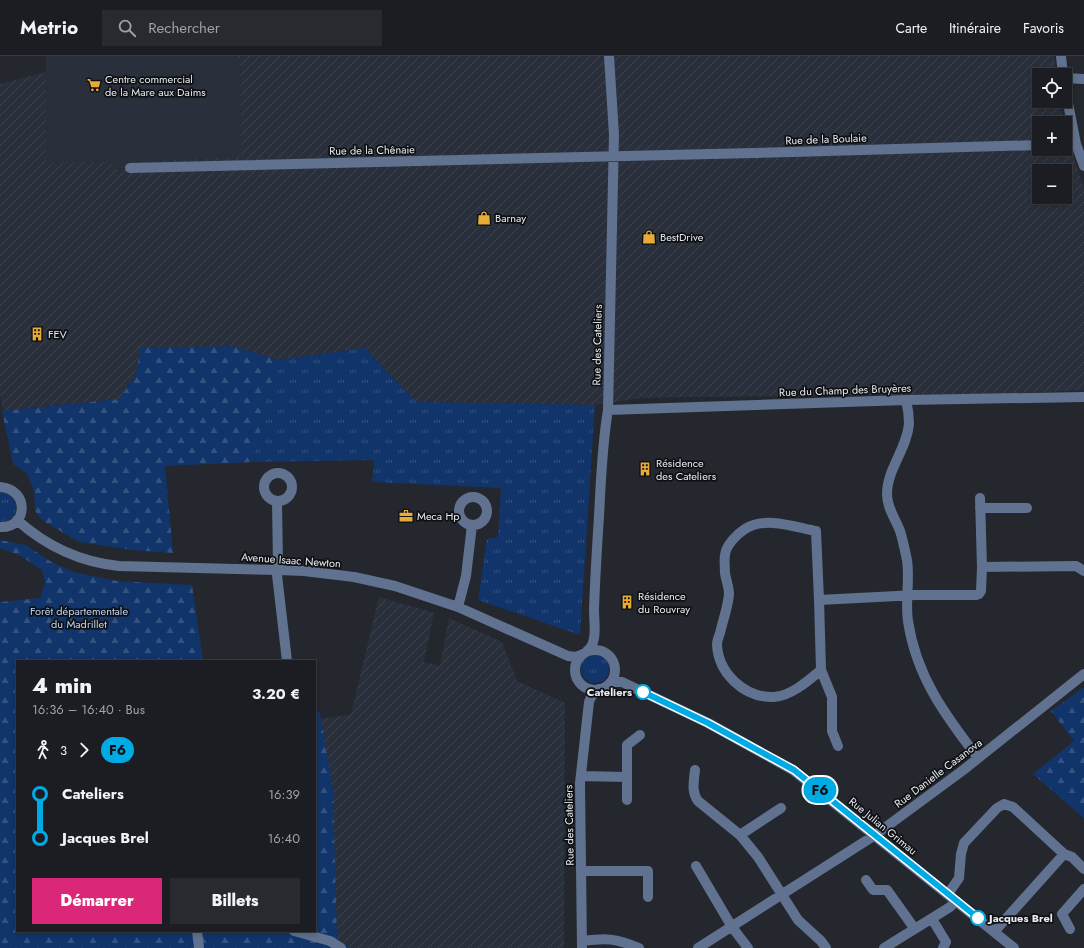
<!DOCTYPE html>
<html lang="fr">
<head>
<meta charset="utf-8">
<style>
	body { margin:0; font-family:Jost,sans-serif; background:#282a2f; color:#f1f3f6; height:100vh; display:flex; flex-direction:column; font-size:15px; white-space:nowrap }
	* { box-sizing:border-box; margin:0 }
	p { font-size:13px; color:#a0a2a5 }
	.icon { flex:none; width:22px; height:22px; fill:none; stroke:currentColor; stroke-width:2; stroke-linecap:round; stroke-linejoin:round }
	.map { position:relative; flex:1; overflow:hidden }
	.panel { position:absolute; left:16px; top:604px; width:300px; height:272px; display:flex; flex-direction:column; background:#1b1d22; border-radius:0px; box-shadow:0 2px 6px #0003,0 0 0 1px #393b40 }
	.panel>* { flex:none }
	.badge { padding:0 8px; border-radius:13px; font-size:14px; line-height:26px }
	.tools { position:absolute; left:1032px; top:12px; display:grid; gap:8px }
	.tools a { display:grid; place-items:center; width:40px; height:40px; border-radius:0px; background:#1b1d22; box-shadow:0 2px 6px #0003,0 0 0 1px #393b40; font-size:20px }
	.map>.badge { position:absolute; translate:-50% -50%; box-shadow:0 0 0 2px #fff }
	.legs { display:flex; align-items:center; gap:6px; height:44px; padding:0 16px; font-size:13px }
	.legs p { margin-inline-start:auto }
	.head { display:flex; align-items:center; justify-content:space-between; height:68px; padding:0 16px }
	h1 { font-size:22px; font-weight:800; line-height:30px }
	.cta { display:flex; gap:8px; margin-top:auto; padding:8px 16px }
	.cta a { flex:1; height:46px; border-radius:0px; background:#db2777; color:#fff; font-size:16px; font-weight:800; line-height:46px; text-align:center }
	.cta a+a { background:#282a2f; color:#f1f3f6 }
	ul { padding:0 16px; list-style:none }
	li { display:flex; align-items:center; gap:14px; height:44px; font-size:15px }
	li i { display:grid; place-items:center; width:6px; height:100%; margin:0 5px; background:currentColor }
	li i::after { content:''; width:10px; height:10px; margin:-5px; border:3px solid; border-radius:50%; background:#1b1d22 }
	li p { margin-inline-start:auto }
	li:first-child i { background:linear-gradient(#0000 50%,currentColor 0) }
	li:last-child i { background:linear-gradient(currentColor 50%,#0000 0) }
	header { display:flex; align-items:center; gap:24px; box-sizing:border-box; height:56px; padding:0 20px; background:#1b1d22; border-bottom:1px solid #393b40 }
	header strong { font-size:19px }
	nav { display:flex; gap:22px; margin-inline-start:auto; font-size:14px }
	.search { width:280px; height:36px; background:#282a2f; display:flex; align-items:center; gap:10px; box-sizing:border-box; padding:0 14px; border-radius:0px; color:#a0a2a5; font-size:15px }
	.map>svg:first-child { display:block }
	.built { fill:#29303b }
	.industrial { fill:url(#industrial-furrows); fill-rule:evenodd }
	.grass { fill:url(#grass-tufts) }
	.forest { fill:url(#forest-firs) }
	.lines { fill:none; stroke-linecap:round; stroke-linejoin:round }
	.minor { stroke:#60728f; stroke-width:10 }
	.line-1-casing { stroke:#fff; stroke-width:9 }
	.line-1 { stroke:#00abe5; stroke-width:6 }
	.stop-1-dot { fill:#fff; stroke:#00abe5; stroke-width:2 }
	.labels { text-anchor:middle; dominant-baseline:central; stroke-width:3.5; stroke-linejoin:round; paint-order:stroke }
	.poi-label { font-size:11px; fill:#e8ebef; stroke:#0e1013; text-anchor:start }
	.street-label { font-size:11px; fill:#e8ebef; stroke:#0e1013 }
	.park-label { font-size:11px; fill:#bdd4f9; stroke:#0e1013 }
	.stop-label { font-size:11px; font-weight:bold; fill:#e8ebef; stroke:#0e1013; text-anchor:end }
</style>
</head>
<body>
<header>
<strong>Metrio</strong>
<div class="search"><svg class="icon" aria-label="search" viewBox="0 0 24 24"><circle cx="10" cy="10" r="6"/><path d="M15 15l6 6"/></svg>Rechercher</div>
<nav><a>Carte</a><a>Itinéraire</a><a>Favoris</a></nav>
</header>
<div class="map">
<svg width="1084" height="892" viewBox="0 0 1084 892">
	<defs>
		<pattern id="industrial-furrows" width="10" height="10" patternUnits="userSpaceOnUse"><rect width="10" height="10" fill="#29303b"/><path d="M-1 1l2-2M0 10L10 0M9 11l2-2" fill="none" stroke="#3e444e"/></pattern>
		<pattern id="grass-tufts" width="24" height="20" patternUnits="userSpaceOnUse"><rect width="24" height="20" fill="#11346a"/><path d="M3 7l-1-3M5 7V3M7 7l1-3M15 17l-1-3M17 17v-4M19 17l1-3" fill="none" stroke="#345280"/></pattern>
		<pattern id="forest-firs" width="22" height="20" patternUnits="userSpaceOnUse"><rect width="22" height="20" fill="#11346a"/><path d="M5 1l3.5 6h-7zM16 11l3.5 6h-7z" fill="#345280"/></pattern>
	</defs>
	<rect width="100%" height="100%" fill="#24272d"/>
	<path class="built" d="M46,0H235L240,3L241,101L128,106L129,113L46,107Z"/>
	<path class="industrial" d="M235,0H1054L1057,19H1039V45H1060L1064,67H1039V93H1065V74L1084,132V334L998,338L690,341L641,342L595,349L416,346L365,292L277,304L233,290L136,319L119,343L2,355L0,337V28L46,16V107L109,106L117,113H128L127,106L241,101L240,3ZM1039,115H1065V141H1039Z
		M379,541L434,557L424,606L440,610L449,562L502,586L517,625L565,647L564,892H349L336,884L317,664L351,658Z"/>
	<path class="grass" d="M365,292L416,346L595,349L580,579L478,544L487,483L498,481L501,432L372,426L374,404L253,406L277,304Z
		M0,436C21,438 22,465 0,466Z
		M581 613a14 14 0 1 1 28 0a14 14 0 1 1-28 0Z"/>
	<path class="forest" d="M233,290L277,304L253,406L165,410L173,497L132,494L79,486L43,465L35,455L34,435L27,418L13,408L2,355L119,343L136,319L140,292Z
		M0,484L26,489L50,505L73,516L118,525L192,529L203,605H17V875H315V654L320,657L333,735L337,884L351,892H0V546L40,542L45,526L42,514L21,500L0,492Z
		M1084,631V762L1033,718L1074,685L1051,655Z"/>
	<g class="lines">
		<path class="minor" d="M1061,0L1063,19
			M1065,22L1084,23
			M1065,32L1076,88L1084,110
			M130,112L792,96L1039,89
			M906,344C908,352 909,360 909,368C907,393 887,413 887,438C887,452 895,462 900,475C903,484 905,495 907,504C910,525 905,545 908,565C916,620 945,659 978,702
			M608,354L906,344L1084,341
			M264 431a14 14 0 1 1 28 0a14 14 0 1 1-28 0Z
			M0,431C30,433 28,473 0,471
			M459 455a14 14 0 1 1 28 0a14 14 0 1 1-28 0Z
			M980,442L982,511
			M277,445L278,510L277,519L287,605
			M980,452H1027
			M17,464C46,490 80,506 119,510L278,514L304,515L354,521L395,530L458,551L568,600L576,601L581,599
			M819,544L821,614C808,625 791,640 774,641C744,642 718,617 717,588C717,585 719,580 720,577C723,564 728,551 729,538C729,531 726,524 725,517C725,512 724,504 725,499C726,489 737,478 745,473C764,460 795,471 816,475L819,544L916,539H976L979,538L981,535L982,511L1076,510L1084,515
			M458,551L466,520L472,469
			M575 614a20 20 0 1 1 40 0a20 20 0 1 1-40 0Z
			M587,595C598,588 594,566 594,554C595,523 597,491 599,460C601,424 602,389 608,354L614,79L609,0
			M821,614L832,641V675L838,690
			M611,626H622L708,667L793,714L1014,892
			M695,714C694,725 691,735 698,745L740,779L758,801L798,864L821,885L826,892
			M581,720L627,721
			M627,744V689L640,679
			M740,779L781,752
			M696,810L732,871L748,892
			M582,815H648V841
			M866,824L873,834H887L912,869L914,873
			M948,838L959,822L961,798L964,787L997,752L1004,748L1013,751L1064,798
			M932,863L946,886L943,892
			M1070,873L1062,858L1084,833
			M197,875L199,892
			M294,875L330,885L341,892
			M994,876L1064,798L1072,801L1084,813
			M582,885C607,882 615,882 639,892
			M582,892L580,727L589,646L591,641L599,633
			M698,892L875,779L962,715L1084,618
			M884,892L950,851L956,845"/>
	</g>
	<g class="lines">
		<g class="line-1-casing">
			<path id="line-1" d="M643,636L708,667L794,714L978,862"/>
		</g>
		<use href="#line-1" class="line-1"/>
	</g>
	<defs>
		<g id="supermarket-bare" transform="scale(1.08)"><path d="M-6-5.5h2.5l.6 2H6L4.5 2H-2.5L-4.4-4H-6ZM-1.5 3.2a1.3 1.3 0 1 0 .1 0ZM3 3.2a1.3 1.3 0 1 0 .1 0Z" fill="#e8ab37" stroke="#0e1013" stroke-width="2.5" paint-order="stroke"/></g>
		<g id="shop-bare" transform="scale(1.08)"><path d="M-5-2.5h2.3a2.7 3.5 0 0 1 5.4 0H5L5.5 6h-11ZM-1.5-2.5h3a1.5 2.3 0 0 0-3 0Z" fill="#e8ab37" stroke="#0e1013" stroke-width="2.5" paint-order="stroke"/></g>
		<g id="building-bare" transform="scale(1.08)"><path d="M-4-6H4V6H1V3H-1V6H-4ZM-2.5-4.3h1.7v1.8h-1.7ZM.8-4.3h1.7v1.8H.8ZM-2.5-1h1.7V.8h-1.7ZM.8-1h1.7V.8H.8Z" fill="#e8ab37" stroke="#0e1013" stroke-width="2.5" paint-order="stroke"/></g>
		<g id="office-bare" transform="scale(1.08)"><path d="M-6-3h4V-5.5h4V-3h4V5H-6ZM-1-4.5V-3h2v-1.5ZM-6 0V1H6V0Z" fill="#e8ab37" stroke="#0e1013" stroke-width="2.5" paint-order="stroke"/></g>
	</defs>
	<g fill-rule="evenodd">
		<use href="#supermarket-bare" x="94" y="29"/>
		<use href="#shop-bare" x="484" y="162"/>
		<use href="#shop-bare" x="649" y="181"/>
		<use href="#building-bare" x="37" y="278"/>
		<use href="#building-bare" x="645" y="413"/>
		<use href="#office-bare" x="406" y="460"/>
		<use href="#building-bare" x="627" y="546"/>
	</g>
	<g class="stop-1-dot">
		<circle cx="643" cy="636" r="7"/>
		<circle cx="978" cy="862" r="7"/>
	</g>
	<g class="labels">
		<g class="poi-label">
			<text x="105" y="23">Centre commercial<tspan x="105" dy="13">de la Mare aux Daims</tspan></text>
			<text x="495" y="162">Barnay</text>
			<text x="660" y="181">BestDrive</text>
			<text x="48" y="278">FEV</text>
			<text x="656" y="407">Résidence<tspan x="656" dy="13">des Cateliers</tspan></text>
			<text x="417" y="460">Meca Hp</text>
			<text x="638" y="540">Résidence<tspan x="638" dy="13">du Rouvray</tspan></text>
		</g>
		<g class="street-label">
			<text transform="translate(826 83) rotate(-2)">Rue de la Boulaie</text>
			<text transform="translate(372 94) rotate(-1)">Rue de la Chênaie</text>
			<text transform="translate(597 289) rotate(-89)">Rue des Cateliers</text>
			<text transform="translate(845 334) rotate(-2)">Rue du Champ des Bruyères</text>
			<text transform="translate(291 504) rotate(4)">Avenue Isaac Newton</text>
			<text transform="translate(938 717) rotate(-37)">Rue Danielle Casanova</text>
			<text transform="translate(569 769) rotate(-91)">Rue des Cateliers</text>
			<text transform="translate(883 770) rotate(39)">Rue Julian Grimau</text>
		</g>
		<g class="park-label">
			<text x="79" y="555">Forêt départementale<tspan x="79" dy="13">du Madrillet</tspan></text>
		</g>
		<g class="stop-label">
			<text x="632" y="636">Cateliers</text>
			<text x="989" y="862" text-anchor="start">Jacques Brel</text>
		</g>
	</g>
</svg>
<div class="tools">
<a><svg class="icon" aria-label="locate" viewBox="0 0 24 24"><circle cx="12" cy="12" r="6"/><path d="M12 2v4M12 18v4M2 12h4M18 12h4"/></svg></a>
<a>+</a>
<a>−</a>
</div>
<b class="badge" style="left:820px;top:734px;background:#00abe5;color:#111">F6</b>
<section class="panel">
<div class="head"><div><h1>4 min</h1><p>16:36 – 16:40 · Bus</p></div><b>3.20 €</b></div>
<div class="legs"><svg class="icon" aria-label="walk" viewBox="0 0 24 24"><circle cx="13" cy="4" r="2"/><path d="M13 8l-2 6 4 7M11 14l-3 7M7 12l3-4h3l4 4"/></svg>3<svg class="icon" aria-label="forward" viewBox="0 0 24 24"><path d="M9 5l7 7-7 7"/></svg><b class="badge" style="background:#00abe5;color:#111">F6</b></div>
<ul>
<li><i style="color:#00abe5"></i><b>Cateliers</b><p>16:39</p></li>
<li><i style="color:#00abe5"></i><b>Jacques Brel</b><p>16:40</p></li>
</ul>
<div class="cta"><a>Démarrer</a><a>Billets</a></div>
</section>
</div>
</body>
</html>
